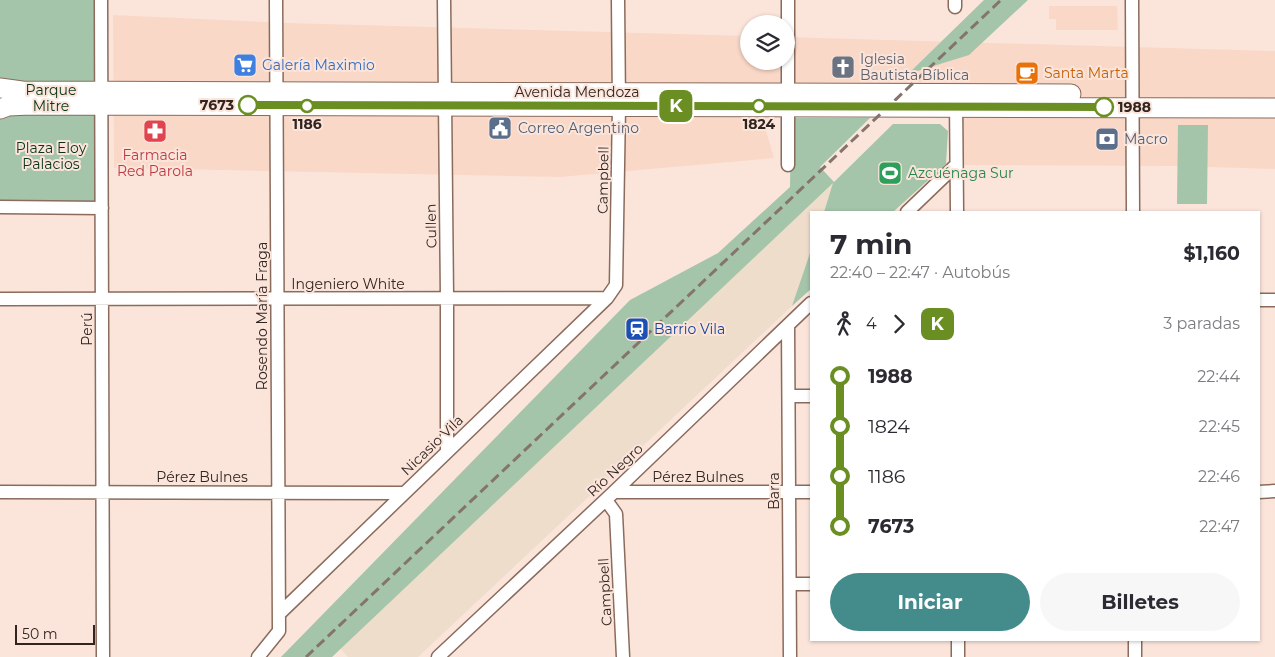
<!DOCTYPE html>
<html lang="es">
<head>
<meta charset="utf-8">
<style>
	body { margin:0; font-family:Montserrat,sans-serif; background:#f7f7f7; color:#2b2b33; height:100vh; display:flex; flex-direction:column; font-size:19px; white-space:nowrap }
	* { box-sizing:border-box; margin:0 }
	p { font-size:16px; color:#7c7c81 }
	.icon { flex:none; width:28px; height:28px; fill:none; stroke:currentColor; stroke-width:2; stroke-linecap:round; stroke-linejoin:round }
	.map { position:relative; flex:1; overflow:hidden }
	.sheet { position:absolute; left:810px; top:211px; width:450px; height:430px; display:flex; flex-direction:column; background:#fff; border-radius:0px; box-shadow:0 1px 4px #0004 }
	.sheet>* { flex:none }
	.badge { padding:0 10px; border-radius:8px; font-size:18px; line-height:32px }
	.tools { position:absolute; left:740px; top:15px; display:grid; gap:10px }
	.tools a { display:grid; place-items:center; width:55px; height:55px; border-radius:50%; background:#fff; box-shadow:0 1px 4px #0004; font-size:25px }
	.scale { position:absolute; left:15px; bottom:12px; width:80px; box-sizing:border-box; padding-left:5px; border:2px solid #32251f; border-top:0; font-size:14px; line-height:18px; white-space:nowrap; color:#32251f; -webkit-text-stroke:4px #fbe5db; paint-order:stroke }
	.map>.badge { position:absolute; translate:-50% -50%; box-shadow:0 0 0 2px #fff }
	.legs { display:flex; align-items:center; gap:8px; height:55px; padding:0 20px; font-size:16px }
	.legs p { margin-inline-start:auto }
	.summary { display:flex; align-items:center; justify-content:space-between; height:85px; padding:0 20px }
	h1 { font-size:28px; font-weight:700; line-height:38px }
	.primary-button { display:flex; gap:10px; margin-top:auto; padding:10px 20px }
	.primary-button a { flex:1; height:58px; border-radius:30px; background:#448c8b; color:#fff; font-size:20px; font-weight:700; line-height:58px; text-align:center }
	.primary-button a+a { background:#f7f7f7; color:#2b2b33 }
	ul { padding:0 20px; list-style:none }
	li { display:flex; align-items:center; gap:18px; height:50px; font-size:19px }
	li i { display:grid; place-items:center; width:8px; height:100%; margin:0 6px; background:currentColor }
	li i::after { content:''; width:12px; height:12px; margin:-6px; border:4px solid; border-radius:50%; background:#fff }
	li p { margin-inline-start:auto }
	li:first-child i { background:linear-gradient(#0000 50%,currentColor 0) }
	li:last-child i { background:linear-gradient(currentColor 50%,#0000 0) }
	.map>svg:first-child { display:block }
	.built { fill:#fad8c8 }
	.industrial { fill:#efddcc }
	.green { fill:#a4c5a9 }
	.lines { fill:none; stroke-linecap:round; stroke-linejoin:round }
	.minor-casing { stroke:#8a6b5c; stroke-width:15 }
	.secondary-casing { stroke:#8a6b5c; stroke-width:21 }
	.minor { stroke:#fff; stroke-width:12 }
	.secondary { stroke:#fff; stroke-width:19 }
	.rail { stroke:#85746c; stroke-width:3; stroke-dasharray:10 5; stroke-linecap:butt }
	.line-1-casing { stroke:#fff; stroke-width:11 }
	.line-1 { stroke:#6b8e23; stroke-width:8 }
	.stop-1-dot { fill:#fff; stroke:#6b8e23; stroke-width:2.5 }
	.labels { text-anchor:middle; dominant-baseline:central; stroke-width:4; stroke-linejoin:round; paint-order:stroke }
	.worship-label { font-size:14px; fill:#5b616d; stroke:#fbe5db; text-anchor:start }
	.shop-label { font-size:14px; fill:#366cbe; stroke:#fbe5db; text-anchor:start }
	.food-label { font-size:14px; fill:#c56008; stroke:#fbe5db; text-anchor:start }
	.park-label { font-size:14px; fill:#083415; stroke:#fbe5db }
	.street-label { font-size:14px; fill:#32251f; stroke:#fbe5db }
	.stop-label { font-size:14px; font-weight:bold; fill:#32251f; stroke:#fbe5db }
	.service-label { font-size:14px; fill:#4e5e75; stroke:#fbe5db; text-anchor:start }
	.health-label { font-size:14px; fill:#be3a42; stroke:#fbe5db }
	.leisure-label { font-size:14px; fill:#27864d; stroke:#fbe5db; text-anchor:start }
	.transit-label { font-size:14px; fill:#164399; stroke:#fbe5db; text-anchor:start }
</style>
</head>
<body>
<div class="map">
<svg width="1275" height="657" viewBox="0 0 1275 657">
	<rect width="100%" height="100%" fill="#fbe5db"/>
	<path class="built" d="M1049,6H1117L1118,30H1056V19H1049Z
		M113,15L289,23L749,36V61H786V37L1275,51V169L1178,166L956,165V107H759L774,158L560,177L114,168Z"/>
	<path class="industrial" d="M834,182L824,212H811V250L792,306L418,657H348L337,645Z"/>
	<path class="green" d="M0,0H101L102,208L0,207Z
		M984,0H1028L969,55L908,74Z
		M794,118H870L820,167L834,182L893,124H940L948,131L946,164L893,212H824L833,183L332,657H281L630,300L718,253L790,187L791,123Z
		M1178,125H1208L1207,204H1177Z
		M811,250V289L792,306Z"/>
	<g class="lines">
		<g class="minor-casing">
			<path id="minor" d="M101,0L103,657
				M444,0L447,298V452
				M788,0V165
				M1132,0L1133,212
				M955,7V0
				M956,100L957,212
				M0,207L102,208
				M907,212L956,165
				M0,299L607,298
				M1259,300H1275
				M788,325L790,657
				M789,396H811
				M0,492L404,493
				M614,492H811
				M1259,492L1275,491
				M606,500L616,514L623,657
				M790,584H811
				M279,614L607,298L616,285L619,106L618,0
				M958,640V657
				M1135,640V657
				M258,657L279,631L276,0
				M438,657L614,492L811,303"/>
		</g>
		<g class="secondary-casing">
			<path id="secondary" d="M0,88L22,91L1071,94
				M0,109L8,106L31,105L1275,108"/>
		</g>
		<use href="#minor" class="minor"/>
		<use href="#secondary" class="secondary"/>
		<path class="rail" d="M306,657L1001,0"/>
	</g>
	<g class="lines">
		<g class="line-1-casing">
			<path id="line-1" d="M248,105L1104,107"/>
		</g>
		<use href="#line-1" class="line-1"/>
	</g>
	<defs>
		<g id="supermarket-square" transform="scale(1.25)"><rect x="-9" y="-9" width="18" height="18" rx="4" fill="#3f7fe0" stroke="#fbe5db"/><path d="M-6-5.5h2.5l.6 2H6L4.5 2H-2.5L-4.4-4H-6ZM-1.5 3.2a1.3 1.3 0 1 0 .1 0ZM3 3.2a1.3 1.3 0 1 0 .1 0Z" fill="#fff"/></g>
		<g id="church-square" transform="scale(1.25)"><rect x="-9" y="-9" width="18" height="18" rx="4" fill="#6b7280" stroke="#fbe5db"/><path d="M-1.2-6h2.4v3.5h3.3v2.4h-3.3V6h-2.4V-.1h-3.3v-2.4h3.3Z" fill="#fff"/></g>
		<g id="cafe-square" transform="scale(1.25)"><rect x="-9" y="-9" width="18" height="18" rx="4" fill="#e8710a" stroke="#fbe5db"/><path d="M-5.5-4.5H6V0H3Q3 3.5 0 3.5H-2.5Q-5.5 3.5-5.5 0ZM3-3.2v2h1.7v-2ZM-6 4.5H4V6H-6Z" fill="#fff"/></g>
		<g id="civic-square" transform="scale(1.25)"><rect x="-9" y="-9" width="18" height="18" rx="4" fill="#5c6f8a" stroke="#fbe5db"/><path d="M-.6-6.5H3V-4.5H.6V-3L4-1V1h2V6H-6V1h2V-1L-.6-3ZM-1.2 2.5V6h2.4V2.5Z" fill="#fff"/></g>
		<g id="pharmacy-square" transform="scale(1.25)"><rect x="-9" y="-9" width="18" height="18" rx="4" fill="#e0444e" stroke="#fbe5db"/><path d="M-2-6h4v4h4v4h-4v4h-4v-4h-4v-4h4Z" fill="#fff"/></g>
		<g id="bank-square" transform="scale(1.25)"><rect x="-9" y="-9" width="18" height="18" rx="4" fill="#5c6f8a" stroke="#fbe5db"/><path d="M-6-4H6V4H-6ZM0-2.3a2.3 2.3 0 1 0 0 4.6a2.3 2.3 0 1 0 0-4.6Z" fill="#fff"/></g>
		<g id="stadium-square" transform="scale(1.25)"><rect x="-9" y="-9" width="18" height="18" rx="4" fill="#2e9e5b" stroke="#fbe5db"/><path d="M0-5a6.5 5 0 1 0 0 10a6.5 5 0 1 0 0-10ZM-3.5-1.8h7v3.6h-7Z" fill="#fff"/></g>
		<g id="station-square" transform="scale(1.25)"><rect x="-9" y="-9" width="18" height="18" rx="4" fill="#1a4fb4" stroke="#fbe5db"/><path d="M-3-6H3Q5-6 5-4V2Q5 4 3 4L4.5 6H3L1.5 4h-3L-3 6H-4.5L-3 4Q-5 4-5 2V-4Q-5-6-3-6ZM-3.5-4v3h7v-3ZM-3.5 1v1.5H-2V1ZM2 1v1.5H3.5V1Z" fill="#fff"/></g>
	</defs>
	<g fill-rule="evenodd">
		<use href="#supermarket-square" x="245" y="65"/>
		<use href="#church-square" x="843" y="67"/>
		<use href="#cafe-square" x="1027" y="73"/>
		<use href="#civic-square" x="500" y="128"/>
		<use href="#pharmacy-square" x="155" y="131"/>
		<use href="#bank-square" x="1107" y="139"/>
		<use href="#stadium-square" x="890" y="173"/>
		<use href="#station-square" x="637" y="329"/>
	</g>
	<g class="stop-1-dot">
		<circle cx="248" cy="105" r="9"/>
		<circle cx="307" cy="106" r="6"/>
		<circle cx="759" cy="106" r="6"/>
		<circle cx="1104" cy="107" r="9"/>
	</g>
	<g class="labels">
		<g class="worship-label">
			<text x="860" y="59">Iglesia<tspan x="860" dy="16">Bautista Bíblica</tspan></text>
		</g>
		<g class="shop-label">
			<text x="262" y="65">Galería Maximio</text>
		</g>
		<g class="food-label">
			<text x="1044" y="73">Santa Marta</text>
		</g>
		<g class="park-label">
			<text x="51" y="90">Parque<tspan x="51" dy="16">Mitre</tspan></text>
			<text x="51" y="148">Plaza Eloy<tspan x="51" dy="16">Palacios</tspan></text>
		</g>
		<g class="street-label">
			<text x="577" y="92">Avenida Mendoza</text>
			<text transform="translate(603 180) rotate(-89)">Campbell</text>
			<text transform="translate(431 226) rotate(-91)">Cullen</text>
			<text x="348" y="284">Ingeniero White</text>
			<text transform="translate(262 316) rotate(-90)">Rosendo María Fraga</text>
			<text transform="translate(87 329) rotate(-90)">Perú</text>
			<text transform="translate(432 445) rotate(-44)">Nicasio Vila</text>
			<text transform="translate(615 470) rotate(-43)">Río Negro</text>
			<text x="202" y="477">Pérez Bulnes</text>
			<text x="698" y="477">Pérez Bulnes</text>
			<text transform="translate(774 491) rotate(-90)">Barra</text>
			<text transform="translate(605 592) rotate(-93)">Campbell</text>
		</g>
		<g class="stop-label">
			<text x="234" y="105" text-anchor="end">7673</text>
			<text x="1118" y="107" text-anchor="start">1988</text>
			<text x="307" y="124">1186</text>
			<text x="759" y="124">1824</text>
		</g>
		<g class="service-label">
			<text x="518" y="128">Correo Argentino</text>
			<text x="1124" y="139">Macro</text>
		</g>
		<g class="health-label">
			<text x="155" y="155">Farmacia<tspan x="155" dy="16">Red Parola</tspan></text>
		</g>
		<g class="leisure-label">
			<text x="908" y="173">Azcuénaga Sur</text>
		</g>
		<g class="transit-label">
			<text x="654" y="329">Barrio Vila</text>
		</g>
	</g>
</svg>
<div class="tools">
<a><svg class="icon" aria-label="layers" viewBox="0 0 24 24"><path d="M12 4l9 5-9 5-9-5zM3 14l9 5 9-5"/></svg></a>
</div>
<div class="scale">50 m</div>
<b class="badge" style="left:676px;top:106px;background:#6b8e23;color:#fff">K</b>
<section class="sheet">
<div class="summary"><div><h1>7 min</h1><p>22:40 – 22:47 · Autobús</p></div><b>$1,160</b></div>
<div class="legs"><svg class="icon" aria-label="walk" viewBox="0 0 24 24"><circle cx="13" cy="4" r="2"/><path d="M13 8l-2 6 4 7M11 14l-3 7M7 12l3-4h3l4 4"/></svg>4<svg class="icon" aria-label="forward" viewBox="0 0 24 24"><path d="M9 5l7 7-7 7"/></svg><b class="badge" style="background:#6b8e23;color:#fff">K</b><p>3 paradas</p></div>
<ul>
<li><i style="color:#6b8e23"></i><b>1988</b><p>22:44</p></li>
<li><i style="color:#6b8e23"></i><span>1824</span><p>22:45</p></li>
<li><i style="color:#6b8e23"></i><span>1186</span><p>22:46</p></li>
<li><i style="color:#6b8e23"></i><b>7673</b><p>22:47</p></li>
</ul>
<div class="primary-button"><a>Iniciar</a><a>Billetes</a></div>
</section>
</div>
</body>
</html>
